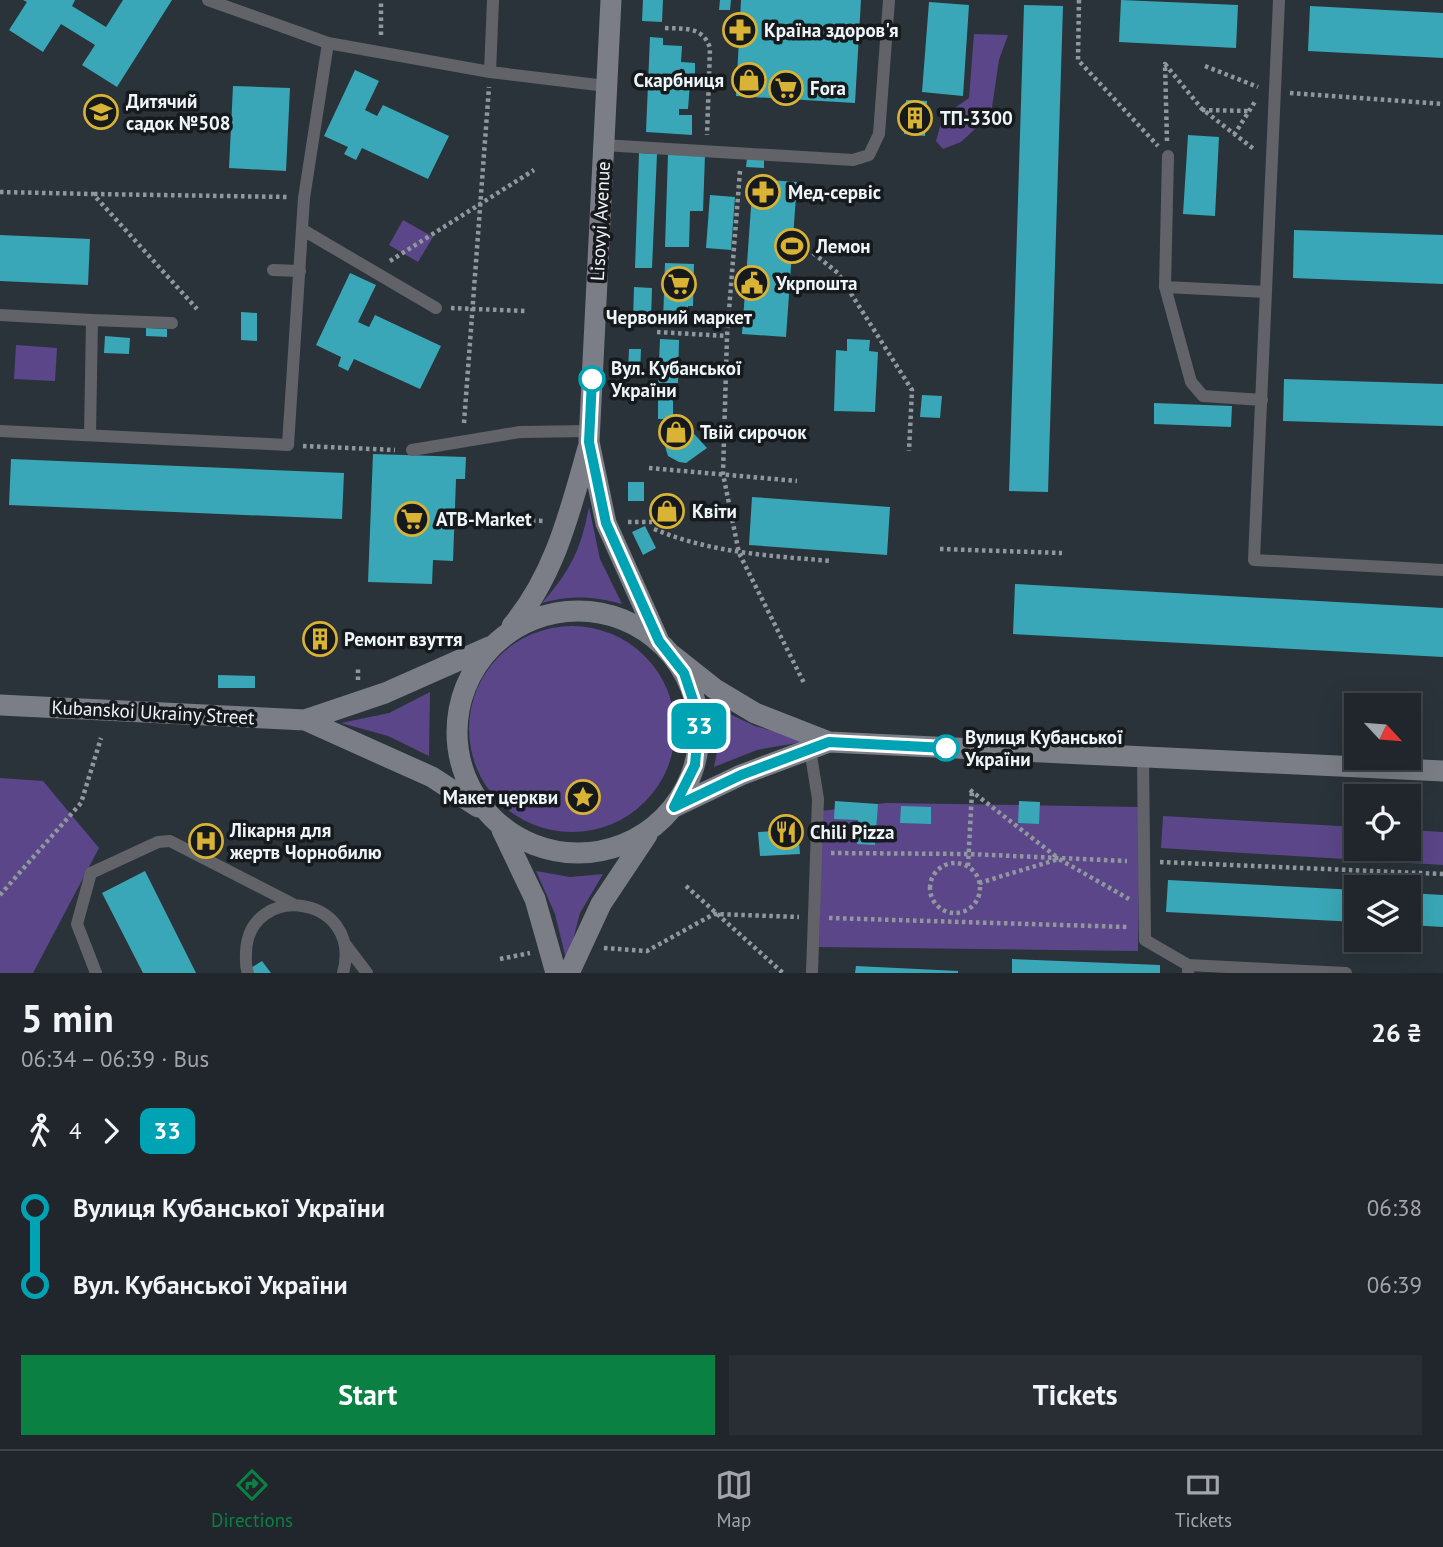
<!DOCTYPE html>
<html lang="en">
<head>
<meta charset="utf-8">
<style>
	body { margin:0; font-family:"PT Sans",sans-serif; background:#282e34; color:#f1f3f6; height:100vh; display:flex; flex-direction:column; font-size:26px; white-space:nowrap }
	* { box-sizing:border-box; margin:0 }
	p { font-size:23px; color:#a2a5a9 }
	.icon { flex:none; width:38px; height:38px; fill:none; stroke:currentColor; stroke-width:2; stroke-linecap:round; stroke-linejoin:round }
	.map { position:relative; height:973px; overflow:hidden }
	.sheet { display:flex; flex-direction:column; background:#20262c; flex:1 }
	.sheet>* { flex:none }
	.badge { padding:0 14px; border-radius:10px; font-size:24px; line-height:46px }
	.needle { width:46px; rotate:116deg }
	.buttons { position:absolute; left:1344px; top:693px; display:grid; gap:14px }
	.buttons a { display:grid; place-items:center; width:77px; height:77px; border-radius:0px; background:#20262c; box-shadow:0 7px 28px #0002,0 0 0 2px #3d4348; font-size:35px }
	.map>.badge { position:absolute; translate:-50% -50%; box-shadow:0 0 0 4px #fff }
	.legs { display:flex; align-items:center; gap:10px; height:77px; padding:0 21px; font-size:23px }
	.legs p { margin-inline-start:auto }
	.summary { display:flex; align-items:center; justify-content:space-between; height:119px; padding:0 21px }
	h1 { font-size:38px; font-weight:700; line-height:52px }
	.action { display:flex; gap:14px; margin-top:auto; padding:14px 21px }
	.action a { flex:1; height:80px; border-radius:0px; background:#0b8043; color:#fff; font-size:28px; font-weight:700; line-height:80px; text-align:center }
	.action a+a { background:#282e34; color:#f1f3f6 }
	ul { padding:0 21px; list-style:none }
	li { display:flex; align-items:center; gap:24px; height:77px; font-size:26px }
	li i { display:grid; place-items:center; width:10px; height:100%; margin:0 9px; background:currentColor }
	li i::after { content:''; width:18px; height:18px; margin:-9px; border:5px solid; border-radius:50%; background:#20262c }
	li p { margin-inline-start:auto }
	li:first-child i { background:linear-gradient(#0000 50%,currentColor 0) }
	li:last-child i { background:linear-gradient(currentColor 50%,#0000 0) }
	.dock { display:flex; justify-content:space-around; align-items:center; height:98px; border-top:2px solid #3d4348; background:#20262c; font-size:19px; color:#a2a5a9 }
	.dock a { display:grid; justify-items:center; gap:4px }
	.dock .selected { color:#0b8043 }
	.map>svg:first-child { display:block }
	.green { fill:#5b4689 }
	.building { fill:#39a7b7 }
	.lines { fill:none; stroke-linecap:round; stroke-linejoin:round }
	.path { stroke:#90989d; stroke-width:4.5; stroke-dasharray:3.5 3.5; stroke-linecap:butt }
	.lane { stroke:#616368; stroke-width:12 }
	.secondary { stroke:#7b7e86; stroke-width:21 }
	.line-1-casing { stroke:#fff; stroke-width:16 }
	.line-1 { stroke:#00a3b4; stroke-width:10 }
	.stop-1-dot { fill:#fff; stroke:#00a3b4; stroke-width:3.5 }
	.labels { text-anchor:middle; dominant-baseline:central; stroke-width:7; stroke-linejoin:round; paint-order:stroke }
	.poi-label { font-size:19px; font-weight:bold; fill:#eef5f9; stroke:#161a1d; text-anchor:start }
	.street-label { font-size:19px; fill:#eef5f9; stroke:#161a1d }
	.stop-label { font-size:19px; font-weight:bold; fill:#eef5f9; stroke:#161a1d; text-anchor:start }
</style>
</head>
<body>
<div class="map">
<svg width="1443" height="973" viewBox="0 0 1443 973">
	<rect width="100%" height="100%" fill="#2a333a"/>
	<path class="green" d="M974,34L1008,35L999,60L991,114L961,142L943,149L936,141L943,116L969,98Z
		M403,220L433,237L418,262L389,245Z
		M16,345L57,348L55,381L14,379Z
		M589,507L600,559L622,604C593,596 571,595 542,603C571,570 581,549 589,507Z
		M469 729a103 103 0 1 1 206 0a103 103 0 1 1-206 0Z
		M430,692L429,756L388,736L341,723L389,713Z
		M719,709L755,726L808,741L757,750L714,767L720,737Z
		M0,778L43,781L99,848L33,973H0Z
		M886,803L1140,807L1138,951L819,947L821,811Z
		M1163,816L1356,827V849H1409V830L1443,832V865L1161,848Z
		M536,871L570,877L603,874L580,913L567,963L555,914Z"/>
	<path class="building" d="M23,0H75L72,6L106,27L123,0H172L117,87L82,65L95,45L61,24L43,52L9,30L27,2Z
		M643,0H663L662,22L642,21Z
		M720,0H731L730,10H719Z
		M741,0H861L855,103L736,96Z
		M1121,0L1238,5L1236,48L1119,42Z
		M929,2L969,5L963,96L922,92Z
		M1024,5L1063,6L1048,492L1009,491Z
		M1310,6L1443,13V58L1308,51Z
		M650,37L663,38V45L682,46L681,62L695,63V83H690L688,109H679V115H692V135L646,132Z
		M355,70L379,81L365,110L377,116L383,105L449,136L428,179L362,148L356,160L344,154L348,147L324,136Z
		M233,86L290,88L286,171L229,168Z
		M906,100L927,101L925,136L904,134Z
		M1188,135L1219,137L1215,216L1183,214Z
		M639,153L657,154L652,268H635Z
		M668,154L705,155L703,211H690L689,247H665Z
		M747,158L764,159V168L746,167Z
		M753,179L797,182L786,337L742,334Z
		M710,195L735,197L731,250L706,248Z
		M1294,230L1443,235V284L1293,278Z
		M0,235L90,239L88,285L0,281Z
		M665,263L694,264L693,306H688L687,322H663Z
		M350,273L376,285L358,322L369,327L375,315L441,346L420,389L354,359L348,371L338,366L341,357L316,345Z
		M634,287L652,288L651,321H633Z
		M241,312L257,313V341L241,340Z
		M146,328L167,329V337L146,336Z
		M105,336L130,338L129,354L104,353Z
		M660,339L679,340L678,383H658Z
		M847,339L870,340L869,351L878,352L875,412L834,411L836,350L847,351Z
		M629,349H641L640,374L628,373Z
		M1284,379L1443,384V426L1283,421Z
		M922,395L942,396L940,418L920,417Z
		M658,398H673V419H658Z
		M1154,403L1232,406L1231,427L1154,424Z
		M686,425L707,448L686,463L679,462L668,456L664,443L674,427Z
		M373,454L466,457L465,479H456L453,561L433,560L432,584L368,582Z
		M11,459L344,473L342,519L9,505Z
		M628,482H644V501H628Z
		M673,496L676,524L661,526L658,497Z
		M752,497L890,507L887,555L749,545Z
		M645,526L656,548L643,555L632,532Z
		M1015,584L1443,608V657L1013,634Z
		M312,629H327V650H312Z
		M218,675L255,676V688H218Z
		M835,801L878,804L875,845L857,844L858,820L834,819Z
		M1019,801L1040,802L1039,824L1018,823Z
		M901,806L931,807V824L900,823Z
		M798,830L800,854L760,856L758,832Z
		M145,871L196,973H143L102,893Z
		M1168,880L1356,890V922L1166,912Z
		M1409,893L1443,895V927L1409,925Z
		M1012,959L1160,965V973H1012Z
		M262,961L271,973H243Z
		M856,966L958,971V973H855Z"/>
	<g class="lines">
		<path class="path" d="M1079,0L1078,60L1158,146
			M665,28C684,29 703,26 710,48L707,135
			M381,35V0
			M1205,66L1258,87
			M1290,93L1443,104
			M1202,110L1250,111
			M1234,135L1256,100
			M1167,141L1165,64L1202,109L1255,150
			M740,171L727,336L723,474L739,553L805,685
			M0,192L93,194L197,309
			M94,194L288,197
			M813,253L838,273L912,390L909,451
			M390,261L534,170
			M451,308L525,311
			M657,332L727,336
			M464,423L489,87
			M303,446L395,450
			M649,468L797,481
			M511,520L546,521
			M628,522H652
			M654,529C711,553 771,556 832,561
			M940,549L1062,553
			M358,680V666
			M970,790L1058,858
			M831,853L968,854L1127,861
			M1160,862L1443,874
			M930 888a25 25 0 1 1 50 0a25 25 0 1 1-50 0Z
			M968,866L972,791
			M979,883L1059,859L1129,899
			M686,886L783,973
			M0,895L81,803L101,738
			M829,918L1128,927
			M604,948L647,951L714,914L799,917
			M500,959L530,953"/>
		<path class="lane" d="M208,0L328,43
			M1279,0L1254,560L1443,570
			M490,72L493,0
			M603,145L853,160L869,155L879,134L889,0
			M1168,156L1165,287L1191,382L1203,396L1262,400
			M303,230L436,308
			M273,270L300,271
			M1165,287L1266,292
			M0,315L92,320L90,435
			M92,320L172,323
			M0,431L288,445L304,198L328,43L490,72L606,86
			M412,450L520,432L589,431
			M810,749L818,799L812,973
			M1143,757L1145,940L1188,965V973
			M345,944L367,973
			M1188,965L1346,973
			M96,973L77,924L91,873L158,842L170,841L293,904
			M248,973C245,966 246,960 246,952C249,880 364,895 343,973"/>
		<path class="secondary" d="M611,0L589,442L606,523L659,641
			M457 732a121 121 0 1 1 242 0a121 121 0 1 1-242 0Z
			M512,626C555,575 570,511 588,448
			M672,655L715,689L755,713L829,742L1443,771
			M0,705L305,720L385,693L489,647
			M305,720L432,777L478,807
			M674,807L741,775L829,742
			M502,830L535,899L556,973
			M569,973L601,904L647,835"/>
	</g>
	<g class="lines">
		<g class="line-1-casing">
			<path id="line-1" d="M592,379L589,442L606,523L659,641L684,673L699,718L695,765L674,807L741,775L829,742L946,748"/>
		</g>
		<use href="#line-1" class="line-1"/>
	</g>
	<defs>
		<g id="pharmacy-ring" transform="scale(1.75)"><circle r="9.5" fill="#161a1d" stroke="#d9b334" stroke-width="1.5"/><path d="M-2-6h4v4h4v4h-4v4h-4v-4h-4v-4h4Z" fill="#d9b334"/></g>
		<g id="shop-ring" transform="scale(1.75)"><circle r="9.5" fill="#161a1d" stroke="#d9b334" stroke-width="1.5"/><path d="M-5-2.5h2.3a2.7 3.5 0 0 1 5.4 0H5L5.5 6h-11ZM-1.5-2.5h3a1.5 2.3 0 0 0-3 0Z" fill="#d9b334"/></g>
		<g id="supermarket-ring" transform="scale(1.75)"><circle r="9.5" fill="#161a1d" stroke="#d9b334" stroke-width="1.5"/><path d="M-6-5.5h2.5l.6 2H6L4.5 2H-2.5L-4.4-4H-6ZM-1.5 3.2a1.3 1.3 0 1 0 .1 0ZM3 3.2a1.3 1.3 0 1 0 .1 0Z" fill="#d9b334"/></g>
		<g id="school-ring" transform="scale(1.75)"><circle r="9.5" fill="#161a1d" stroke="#d9b334" stroke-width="1.5"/><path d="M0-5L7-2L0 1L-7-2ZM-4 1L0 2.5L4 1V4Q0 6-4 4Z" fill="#d9b334"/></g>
		<g id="building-ring" transform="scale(1.75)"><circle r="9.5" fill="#161a1d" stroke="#d9b334" stroke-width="1.5"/><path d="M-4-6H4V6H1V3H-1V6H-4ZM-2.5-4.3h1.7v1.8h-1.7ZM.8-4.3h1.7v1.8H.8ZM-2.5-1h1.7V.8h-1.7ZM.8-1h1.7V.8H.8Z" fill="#d9b334"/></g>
		<g id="stadium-ring" transform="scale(1.75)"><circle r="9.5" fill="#161a1d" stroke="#d9b334" stroke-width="1.5"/><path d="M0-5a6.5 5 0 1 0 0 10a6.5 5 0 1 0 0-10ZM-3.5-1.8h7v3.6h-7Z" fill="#d9b334"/></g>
		<g id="civic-ring" transform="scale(1.75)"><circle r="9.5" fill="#161a1d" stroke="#d9b334" stroke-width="1.5"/><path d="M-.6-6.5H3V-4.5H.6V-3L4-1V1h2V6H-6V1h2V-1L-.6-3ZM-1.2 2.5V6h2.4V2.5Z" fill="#d9b334"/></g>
		<g id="sight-ring" transform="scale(1.75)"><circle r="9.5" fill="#161a1d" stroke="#d9b334" stroke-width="1.5"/><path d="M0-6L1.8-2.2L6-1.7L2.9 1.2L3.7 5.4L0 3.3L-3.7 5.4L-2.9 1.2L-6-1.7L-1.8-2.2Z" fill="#d9b334"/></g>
		<g id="restaurant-ring" transform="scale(1.75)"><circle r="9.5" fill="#161a1d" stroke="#d9b334" stroke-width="1.5"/><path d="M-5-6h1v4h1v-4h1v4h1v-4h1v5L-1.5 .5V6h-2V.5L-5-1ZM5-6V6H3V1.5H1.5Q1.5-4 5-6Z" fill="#d9b334"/></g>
		<g id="hospital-ring" transform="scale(1.75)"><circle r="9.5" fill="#161a1d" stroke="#d9b334" stroke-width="1.5"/><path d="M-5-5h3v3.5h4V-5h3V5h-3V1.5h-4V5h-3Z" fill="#d9b334"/></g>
	</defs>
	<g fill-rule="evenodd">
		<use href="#pharmacy-ring" x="740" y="30"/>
		<use href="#shop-ring" x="749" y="80"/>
		<use href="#supermarket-ring" x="786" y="88"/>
		<use href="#school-ring" x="101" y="112"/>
		<use href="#building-ring" x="915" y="118"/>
		<use href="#pharmacy-ring" x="763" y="192"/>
		<use href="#stadium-ring" x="792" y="246"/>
		<use href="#civic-ring" x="752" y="283"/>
		<use href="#supermarket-ring" x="679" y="284"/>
		<use href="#shop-ring" x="676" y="432"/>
		<use href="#shop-ring" x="667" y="511"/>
		<use href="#supermarket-ring" x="412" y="519"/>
		<use href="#building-ring" x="320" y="639"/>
		<use href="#sight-ring" x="583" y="797"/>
		<use href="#restaurant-ring" x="786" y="832"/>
		<use href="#hospital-ring" x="206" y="841"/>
	</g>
	<g class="stop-1-dot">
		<circle cx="592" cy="379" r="12"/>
		<circle cx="946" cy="748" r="12"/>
	</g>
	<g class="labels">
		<g class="poi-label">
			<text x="764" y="30">Країна здоров'я</text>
			<text x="724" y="80" text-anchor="end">Скарбниця</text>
			<text x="810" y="88">Fora</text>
			<text x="126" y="101">Дитячий<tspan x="126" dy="22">садок №508</tspan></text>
			<text x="940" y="118">ТП-3300</text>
			<text x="788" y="192">Мед-сервіс</text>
			<text x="816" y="246">Лемон</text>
			<text x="776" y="283">Укрпошта</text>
			<text x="679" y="317" text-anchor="middle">Червоний маркет</text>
			<text x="700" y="432">Твій сирочок</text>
			<text x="692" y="511">Квіти</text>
			<text x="436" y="519">ATB-Market</text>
			<text x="344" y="639">Ремонт взуття</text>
			<text x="558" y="797" text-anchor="end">Макет церкви</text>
			<text x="230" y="830">Лікарня для<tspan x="230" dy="22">жертв Чорнобилю</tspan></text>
			<text x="810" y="832">Chili Pizza</text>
		</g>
		<g class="street-label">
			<text transform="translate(600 221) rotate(-87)">Lisovyi Avenue</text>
			<text transform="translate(153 712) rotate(3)">Kubanskoi Ukrainy Street</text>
		</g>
		<g class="stop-label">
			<text x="611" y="368">Вул. Кубанської<tspan x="611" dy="22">України</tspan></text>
			<text x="965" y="737">Вулиця Кубанської<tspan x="965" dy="22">України</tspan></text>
		</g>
	</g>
</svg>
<div class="buttons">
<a><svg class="needle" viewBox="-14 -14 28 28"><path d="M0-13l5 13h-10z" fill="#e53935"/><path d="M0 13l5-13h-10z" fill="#a2a5a9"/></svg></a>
<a><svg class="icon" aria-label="locate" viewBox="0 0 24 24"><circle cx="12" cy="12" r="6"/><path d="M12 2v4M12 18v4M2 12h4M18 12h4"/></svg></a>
<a><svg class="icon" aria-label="layers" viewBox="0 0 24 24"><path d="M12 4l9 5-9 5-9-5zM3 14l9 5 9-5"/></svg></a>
</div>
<b class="badge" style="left:699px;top:726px;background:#00a3b4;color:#fff">33</b>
</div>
<section class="sheet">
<div class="summary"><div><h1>5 min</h1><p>06:34 – 06:39 · Bus</p></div><b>26 ₴</b></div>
<div class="legs"><svg class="icon" aria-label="walk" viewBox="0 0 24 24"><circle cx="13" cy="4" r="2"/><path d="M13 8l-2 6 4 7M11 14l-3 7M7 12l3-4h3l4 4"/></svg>4<svg class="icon" aria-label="forward" viewBox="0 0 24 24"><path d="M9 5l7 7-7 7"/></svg><b class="badge" style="background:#00a3b4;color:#fff">33</b></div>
<ul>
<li><i style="color:#00a3b4"></i><b>Вулиця Кубанської України</b><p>06:38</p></li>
<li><i style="color:#00a3b4"></i><b>Вул. Кубанської України</b><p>06:39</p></li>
</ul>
<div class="action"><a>Start</a><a>Tickets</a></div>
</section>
<nav class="dock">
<a class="selected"><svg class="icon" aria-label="directions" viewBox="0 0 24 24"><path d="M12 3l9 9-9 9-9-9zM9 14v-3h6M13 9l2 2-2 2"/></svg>Directions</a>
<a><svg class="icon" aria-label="map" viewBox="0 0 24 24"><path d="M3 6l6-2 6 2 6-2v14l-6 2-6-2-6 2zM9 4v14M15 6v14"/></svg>Map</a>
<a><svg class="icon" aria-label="tickets" viewBox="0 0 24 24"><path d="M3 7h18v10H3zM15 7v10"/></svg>Tickets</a>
</nav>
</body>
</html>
